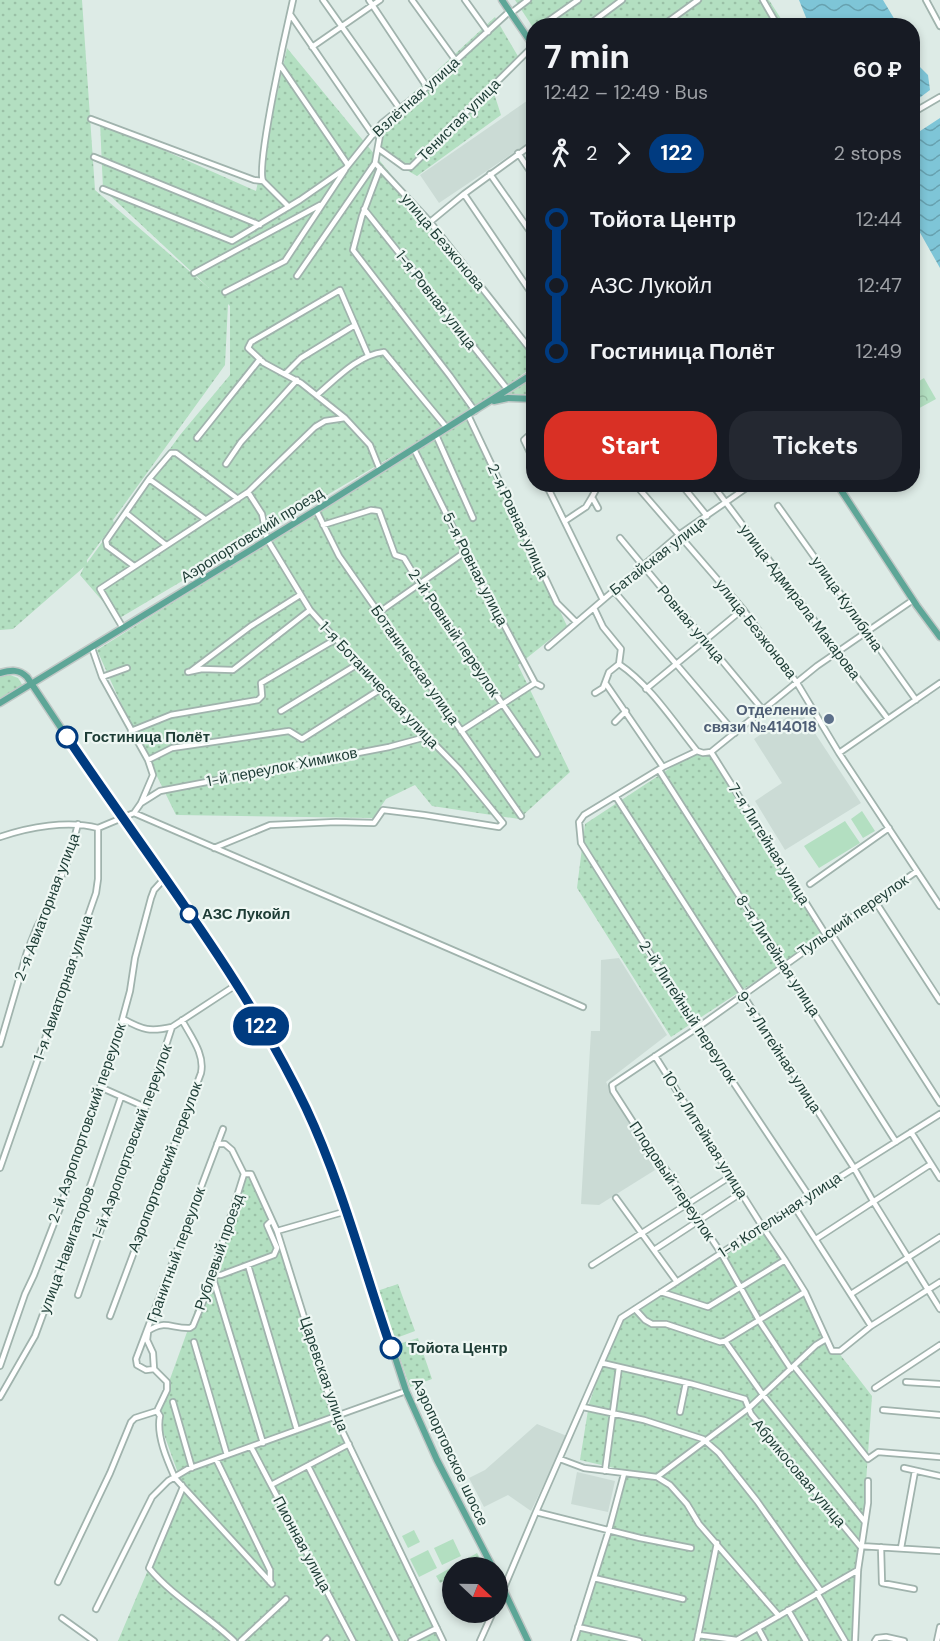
<!DOCTYPE html>
<html lang="en">
<head>
<meta charset="utf-8">
<style>
	body { margin:0; font-family:"DM Sans",sans-serif; background:#242831; color:#f1f3f6; height:100vh; display:flex; flex-direction:column; font-size:22px; white-space:nowrap }
	* { box-sizing:border-box; margin:0 }
	p { font-size:20px; color:#9ea1a6 }
	.icon { flex:none; width:33px; height:33px; fill:none; stroke:currentColor; stroke-width:2; stroke-linecap:round; stroke-linejoin:round }
	.map { position:relative; flex:1; overflow:hidden }
	.details { position:absolute; left:526px; top:18px; width:394px; height:474px; display:flex; flex-direction:column; background:#171b24; border-radius:24px; box-shadow:0 3px 9px #0003 }
	.details>* { flex:none }
	.badge { padding:0 12px; border-radius:20px; font-size:21px; line-height:39px }
	.needle { width:39px; rotate:112deg }
	.fabs { position:absolute; left:442px; top:1557px; display:grid; gap:12px }
	.fabs a { display:grid; place-items:center; width:66px; height:66px; border-radius:50%; background:#171b24; box-shadow:0 3px 9px #0003; font-size:30px }
	.map>.badge { position:absolute; translate:-50% -50%; box-shadow:0 0 0 3px #fff }
	.legs { display:flex; align-items:center; gap:9px; height:66px; padding:0 18px; font-size:20px }
	.legs p { margin-inline-start:auto }
	.overview { display:flex; align-items:center; justify-content:space-between; height:102px; padding:0 18px }
	h1 { font-size:33px; font-weight:700; line-height:45px }
	.action { display:flex; gap:12px; margin-top:auto; padding:12px 18px }
	.action a { flex:1; height:69px; border-radius:24px; background:#d93025; color:#fff; font-size:24px; font-weight:700; line-height:69px; text-align:center }
	.action a+a { background:#242831; color:#f1f3f6 }
	ul { padding:0 18px; list-style:none }
	li { display:flex; align-items:center; gap:21px; height:66px; font-size:22px }
	li i { display:grid; place-items:center; width:9px; height:100%; margin:0 8px; background:currentColor }
	li i::after { content:''; width:15px; height:15px; margin:-8px; border:4px solid; border-radius:50%; background:#171b24 }
	li p { margin-inline-start:auto }
	li:first-child i { background:linear-gradient(#0000 50%,currentColor 0) }
	li:last-child i { background:linear-gradient(currentColor 50%,#0000 0) }
	.map>svg:first-child { display:block }
	.built { fill:#cbdbd5 }
	.grass { fill:url(#grass-dots); fill-rule:evenodd }
	.forest { fill:url(#forest-crowns) }
	.pitch { fill:#b3dfc1 }
	.water { fill:url(#water-waves) }
	.lines { fill:none; stroke-linecap:round; stroke-linejoin:round }
	.minor-casing { stroke:#a0b3ad; stroke-width:8 }
	.major-casing { stroke:#c0c8c6; stroke-width:9 }
	.minor { stroke:#fff; stroke-width:4.5 }
	.major { stroke:#5da697; stroke-width:6 }
	.line-1-casing { stroke:#fff; stroke-width:14 }
	.line-1 { stroke:#003b80; stroke-width:9 }
	.service-dot { fill:#5c6f8a; stroke:#eef7f3; stroke-width:2 }
	.stop-1-dot { fill:#fff; stroke:#003b80; stroke-width:3 }
	.labels { text-anchor:middle; dominant-baseline:central; stroke-width:4.5; stroke-linejoin:round; paint-order:stroke }
	.street-label { font-size:15px; fill:#1d3c35; stroke:#eef7f3 }
	.service-label { font-size:15px; font-weight:bold; fill:#4e5e75; stroke:#eef7f3; text-anchor:end }
	.stop-label { font-size:15px; font-weight:bold; fill:#1d3c35; stroke:#eef7f3; text-anchor:start }
</style>
</head>
<body>
<div class="map">
<svg width="940" height="1641" viewBox="0 0 940 1641">
	<defs>
		<pattern id="grass-dots" width="8" height="8" patternUnits="userSpaceOnUse" patternTransform="scale(1.5)"><rect width="8" height="8" fill="#b3dfc1"/><path d="M2 2h.1M6 6h.1" fill="none" stroke="#9ac0a6" stroke-width="1.8" stroke-linecap="round"/></pattern>
		<pattern id="forest-crowns" width="20" height="18" patternUnits="userSpaceOnUse" patternTransform="scale(1.5)"><rect width="20" height="18" fill="#b3dfc1"/><path d="M2 6a3 3 0 1 1 6 0M12 15a3 3 0 1 1 6 0" fill="none" stroke="#9ac0a6"/></pattern>
		<pattern id="water-waves" width="16" height="10" patternUnits="userSpaceOnUse" patternTransform="scale(1.5)"><rect width="16" height="10" fill="#7ec5d7"/><path d="M0 5q4-4 8 0t8 0" fill="none" stroke="#67a1af"/></pattern>
	</defs>
	<rect width="100%" height="100%" fill="#ddebe6"/>
	<path class="built" d="M534,96V139L439,203L420,175Z
		M799,709L861,803L785,850L755,801L782,783L754,739Z
		M619,958L667,1035L606,1082L655,1170L599,1205L581,1204L591,1031H600L601,960Z
		M537,1424L567,1436L531,1511L508,1495L484,1507L469,1478L485,1470Z
		M577,1472L615,1481L608,1512L571,1504Z"/>
	<path class="grass" d="M0,0H82L95,190L209,288L103,189L100,122L256,191L287,48L534,348V366L484,402L118,619L80,575L84,567L13,629L0,630ZM228,304L230,306V375L180,435L87,563V560L114,523L113,520L225,365Z
		M515,0H769L785,25L534,26V29Z
		M495,17L519,58L491,84L501,115L417,176L375,152V128Z
		M525,383L531,396H503Z
		M468,417L567,626L518,665L570,772L519,819L432,806L415,785L386,799L373,818L176,815L118,697L97,650Z
		M10,675L18,678L23,686L0,700V677Z
		M693,753L712,755L767,848L826,935L671,1037L577,888L585,824Z
		M246,1169L274,1231L337,1424L441,1641H118L183,1487L157,1415Z
		M764,1227L835,1348L872,1396L855,1641H573L623,1470L580,1460L589,1404L602,1366L624,1320Z
		M398,1284L415,1331L399,1337L393,1335L377,1291Z
		M418,1338L432,1379L410,1387L397,1350L402,1343Z
		M477,1553L485,1567L453,1568V1577L440,1583L436,1576Z"/>
	<path class="forest" d="M924,378L936,399L914,411V384Z"/>
	<path class="pitch" d="M862,811L875,831L863,838L851,819Z
		M845,821L860,843L819,868L804,846Z
		M414,1530L420,1542L408,1548L402,1536Z
		M453,1539L461,1556L442,1565L434,1548Z
		M428,1550L437,1568L419,1577L410,1559Z"/>
	<path class="water" d="M799,0H883L898,25H809Z
		M914,64H917L928,75L930,90L914,102Z
		M940,118V268L914,222V166L917,161L914,147V135Z"/>
	<g class="lines">
		<g class="minor-casing">
			<path id="minor" d="M323,0L400,109
				M369,0L427,87
				M412,0L456,61
				M465,0L488,32
				M763,0L778,26
				M926,0L940,26
				M511,13L528,0
				M290,14L373,135
				M541,26L578,0
				M587,26L622,0
				M662,26L698,0
				M527,36L534,31
				M312,47L380,0
				M280,65L348,165
				M914,112L940,97
				M91,119L254,180L263,181L289,207
				M382,124L375,163L430,222L534,354
				M379,149L404,167H411L533,46
				M518,153L534,177
				M94,157L260,225
				M380,168L362,216L353,250L450,376L475,411
				M490,174L534,237
				M263,181C256,165 287,26 293,0
				M103,189L232,241L300,200L346,168L382,123L427,87L510,11
				M464,194L534,297
				M364,209L508,390
				M430,222L464,194L534,143
				M194,273L320,205
				M297,276L375,163
				M225,292L285,261L345,170
				M368,355L340,290L251,342L248,348L264,363L301,383L345,418L370,445L380,470
				M285,374L301,358L355,325
				M317,395C337,378 358,355 384,352L447,428
				M468,415L557,603L576,622
				M534,431L524,440L534,461
				M436,435L473,518
				M197,438L260,359
				M414,449L483,588L493,604L535,683L541,686
				M226,464L241,442L297,380
				M149,479L205,519
				M546,484L603,600
				M635,484L743,609L797,683L839,753L940,906
				M681,484L707,516
				M712,484L888,719
				M248,492L315,427L325,421L345,418
				M778,506L916,700
				M598,508L592,497L599,484
				M316,510L339,556L521,816
				M126,513L166,545
				M565,521L586,507L592,497
				M323,525L371,510L379,511L395,555L404,558L419,583L537,754
				M620,538L763,710
				M134,566L107,546L106,541L149,479L171,453H176L238,499
				M614,591L735,733
				M594,608L603,627L621,649L619,664C650,685 673,721 697,751
				M378,613L465,552
				M123,628L100,589L248,492L262,514L267,539L310,610L381,689L459,769L503,823L499,827L424,815L383,810L374,823L336,822L270,825L214,848
				M548,647L680,534L752,484
				M92,648L102,677L148,760L153,775L141,803L134,813
				M191,671L251,626L300,595
				M188,672L202,669L233,670L310,610
				M102,677L127,668
				M606,684L663,767
				M646,689L743,609
				M595,693L603,688L609,672L619,664
				M281,711L358,664
				M615,722L626,711
				M131,731L171,715L258,700L262,696L261,683L336,639
				M461,731L535,683
				M711,752L703,753L697,751L663,767L584,815L579,822L581,843L697,1028L809,1196
				M711,752L817,666L913,600
				M711,752L826,935
				M839,753L940,683
				M148,760L172,748L289,731L302,739L381,689
				M659,770L896,1142
				M616,797L854,1168L873,1201L940,1309
				M141,803L160,791L389,747L426,737
				M0,837C29,827 68,820 98,828
				M810,884L889,828
				M875,901L940,1001
				M831,933L940,1103
				M123,1019C143,1030 150,1032 172,1027
				M0,1044L27,952L37,927L53,898L70,854L78,824
				M655,1056L762,1226L785,1260L805,1292L832,1351H840L871,1326L940,1282
				M100,1087L145,1107
				M911,1132L940,1178
				M0,1168L96,893L98,879V828L134,813C284,878 434,941 583,1007
				M244,1174H251L277,1231L335,1416L443,1641
				M616,1198L677,1282
				M794,1206L871,1326
				M277,1231L347,1211
				M816,1239L931,1164
				M654,1250L741,1193
				M248,1265L297,1430
				M592,1265L731,1176
				M661,1292L708,1307L785,1260
				M851,1294L940,1237
				M78,1295L104,1220L124,1173L172,1027L236,985
				M635,1309L645,1320L652,1324H666L720,1342L725,1341L763,1395L865,1522
				M110,1316L201,1073C205,1054 191,1037 182,1020
				M148,1331C165,1319 172,1329 190,1328L193,1326L207,1292L244,1174L232,1150L225,1144H217
				M148,1332L147,1340L153,1353L154,1369L167,1382V1390L157,1411L160,1416C156,1435 167,1460 175,1478L272,1584
				M725,1341L805,1292
				M194,1342L227,1455
				M602,1363L692,1384L745,1399L751,1414L860,1546
				M0,1366L25,1294L34,1275L60,1208L100,1087L114,1050L130,991L135,958L151,898L154,890L164,879
				M794,1366L868,1459L878,1452L940,1457
				M154,1369L146,1370L137,1365L136,1359L223,1129
				M791,1369L760,1322L721,1253L665,1168L660,1164L613,1091L612,1085L697,1028L917,871
				M906,1382L940,1384
				M875,1388L940,1345
				M0,1397L35,1336L92,1181L121,1097
				M173,1402L192,1468
				M583,1407L644,1420L703,1439L719,1453L757,1501L821,1591
				M883,1410L940,1415
				M680,1412L686,1383
				M263,1443L212,1275H221L274,1255L277,1248L267,1225L272,1220
				M251,1447L353,1641
				M216,1459L270,1570V1582
				M560,1459L584,1468L657,1477L670,1485L687,1504L699,1524L779,1616
				M308,1466L396,1641
				M904,1468L940,1476
				M605,1471L619,1367
				M657,1477L749,1408L816,1345L826,1339
				M182,1485L183,1487L149,1568C173,1597 207,1615 234,1641
				M271,1485L349,1444
				M536,1512L640,1538L691,1548
				M860,1546L940,1551
				M881,1547L882,1583L914,1589
				M901,1548L915,1471
				M594,1578L683,1599
				M58,1582L110,1473L131,1422L135,1418L157,1411
				M817,1593L845,1641
				M498,1602L536,1512L621,1318L794,1206L940,1114
				M96,1609L152,1497L168,1481L188,1469L406,1391
				M788,1610L806,1641
				M62,1618L94,1641
				M578,1627L639,1641
				M758,1628L765,1641
				M698,1635L737,1640L858,1570
				M241,1641L286,1599
				M325,1641L327,1639
				M411,1641L437,1628
				M480,1641L493,1612
				M574,1641L609,1530L624,1474
				M697,1641L717,1543
				M855,1641L858,1570L868,1503V1481
				M875,1641L877,1638L886,1637L904,1641
				M937,1641L940,1627"/>
		</g>
		<g class="major-casing">
			<path id="major" d="M502,0L534,47
				M534,374L530,384L534,395
				M494,401L508,398L534,399
				M837,484L917,606L940,637
				M0,673C11,670 19,669 27,677L121,818L185,908L278,1053L305,1108L341,1191L406,1391L437,1460L493,1568
				M0,703L316,510L534,373
				M498,1578L528,1641"/>
		</g>
		<use href="#minor" class="minor"/>
		<use href="#major" class="major"/>
	</g>
	<g class="lines">
		<g class="line-1-casing">
			<path id="line-1" d="M67,737C148,858 243,976 306,1108C342,1185 363,1267 391,1348"/>
		</g>
		<use href="#line-1" class="line-1"/>
	</g>
	<circle class="service-dot" cx="829" cy="719" r="6"/>
	<g class="stop-1-dot">
		<circle cx="67" cy="737" r="10"/>
		<circle cx="189" cy="914" r="8"/>
		<circle cx="391" cy="1348" r="10"/>
	</g>
	<g class="labels">
		<g class="street-label">
			<text transform="translate(416 97) rotate(-42)">Взлётная улица</text>
			<text transform="translate(459 120) rotate(-45)">Тенистая улица</text>
			<text transform="translate(443 242) rotate(50)">улица Безжонова</text>
			<text transform="translate(436 300) rotate(52)">1-я Ровная улица</text>
			<text transform="translate(518 521) rotate(65)">2-я Ровная улица</text>
			<text transform="translate(252 535) rotate(-32)">Аэропортовский проезд</text>
			<text transform="translate(658 556) rotate(-38)">Батайская улица</text>
			<text transform="translate(475 569) rotate(63)">5-я Ровная улица</text>
			<text transform="translate(800 602) rotate(53)">улица Адмирала Макарова</text>
			<text transform="translate(847 604) rotate(55)">улица Кулибина</text>
			<text transform="translate(691 624) rotate(50)">Ровная улица</text>
			<text transform="translate(756 629) rotate(52)">улица Безжонова</text>
			<text transform="translate(454 633) rotate(56)">2-й Ровный переулок</text>
			<text transform="translate(415 665) rotate(55)">Ботаническая улица</text>
			<text transform="translate(379 685) rotate(47)">1-я Ботаническая улица</text>
			<text transform="translate(282 767) rotate(-11)">1-й переулок Химиков</text>
			<text transform="translate(769 844) rotate(58)">7-я Литейная улица</text>
			<text transform="translate(47 907) rotate(-69)">2-я Авиаторная улица</text>
			<text transform="translate(853 916) rotate(-35)">Тульский переулок</text>
			<text transform="translate(778 956) rotate(57)">8-я Литейная улица</text>
			<text transform="translate(63 988) rotate(-71)">1-я Авиаторная улица</text>
			<text transform="translate(688 1012) rotate(57)">2-й Литейный переулок</text>
			<text transform="translate(779 1052) rotate(57)">9-я Литейная улица</text>
			<text transform="translate(87 1123) rotate(-71)">2-й Аэропортовский переулок</text>
			<text transform="translate(705 1135) rotate(58)">10-я Литейная улица</text>
			<text transform="translate(132 1142) rotate(-70)">1-й Аэропортовский переулок</text>
			<text transform="translate(165 1167) rotate(-69)">Аэропортовский переулок</text>
			<text transform="translate(672 1181) rotate(56)">Плодовый переулок</text>
			<text transform="translate(780 1215) rotate(-33)">1-я Котельная улица</text>
			<text transform="translate(67 1250) rotate(-70)">улица Навигаторов</text>
			<text transform="translate(219 1252) rotate(-71)">Рублевый проезд</text>
			<text transform="translate(176 1255) rotate(-70)">Гранитный переулок</text>
			<text transform="translate(324 1374) rotate(71)">Царевская улица</text>
			<text transform="translate(450 1452) rotate(65)">Аэропортовское шоссе</text>
			<text transform="translate(799 1473) rotate(50)">Абрикосовая улица</text>
			<text transform="translate(302 1544) rotate(62)">Пионная улица</text>
		</g>
		<g class="service-label">
			<text x="817" y="710">Отделение<tspan x="817" dy="17">связи №414018</tspan></text>
		</g>
		<g class="stop-label">
			<text x="84" y="737">Гостиница Полёт</text>
			<text x="202" y="914">АЗС Лукойл</text>
			<text x="408" y="1348">Тойота Центр</text>
		</g>
	</g>
</svg>
<div class="fabs">
<a><svg class="needle" viewBox="-14 -14 28 28"><path d="M0-13l5 13h-10z" fill="#e53935"/><path d="M0 13l5-13h-10z" fill="#9ea1a6"/></svg></a>
</div>
<b class="badge" style="left:261px;top:1026px;background:#003b80;color:#fff">122</b>
<section class="details">
<div class="overview"><div><h1>7 min</h1><p>12:42 – 12:49 · Bus</p></div><b>60 ₽</b></div>
<div class="legs"><svg class="icon" aria-label="walk" viewBox="0 0 24 24"><circle cx="13" cy="4" r="2"/><path d="M13 8l-2 6 4 7M11 14l-3 7M7 12l3-4h3l4 4"/></svg>2<svg class="icon" aria-label="forward" viewBox="0 0 24 24"><path d="M9 5l7 7-7 7"/></svg><b class="badge" style="background:#003b80;color:#fff">122</b><p>2 stops</p></div>
<ul>
<li><i style="color:#003b80"></i><b>Тойота Центр</b><p>12:44</p></li>
<li><i style="color:#003b80"></i><span>АЗС Лукойл</span><p>12:47</p></li>
<li><i style="color:#003b80"></i><b>Гостиница Полёт</b><p>12:49</p></li>
</ul>
<div class="action"><a>Start</a><a>Tickets</a></div>
</section>
</div>
</body>
</html>
